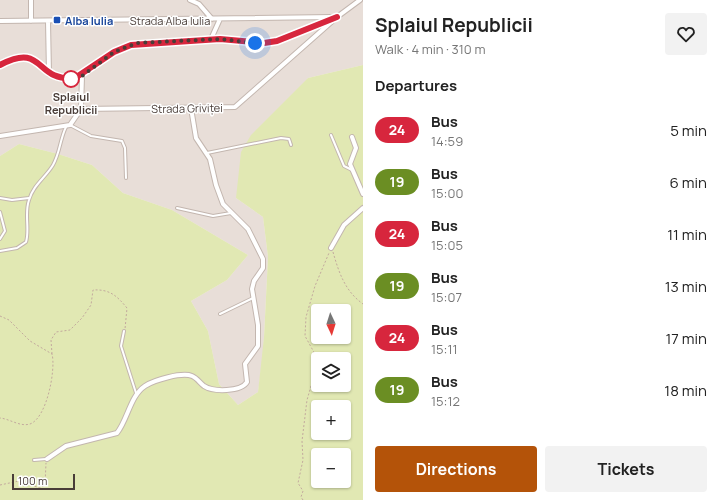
<!DOCTYPE html>
<html lang="en">
<head>
<meta charset="utf-8">
<style>
	body { margin:0; font-family:Manrope,sans-serif; background:#f2f2f2; color:#222; height:100vh; display:flex; flex-direction:column; font-size:15px; white-space:nowrap }
	* { box-sizing:border-box; margin:0 }
	p { font-size:13px; color:#767676 }
	.icon { flex:none; width:22px; height:22px; fill:none; stroke:currentColor; stroke-width:2; stroke-linecap:round; stroke-linejoin:round }
	.map { position:relative; flex:1; overflow:hidden }
	.details { display:flex; flex-direction:column; background:#fff; width:356px }
	.details>* { flex:none }
	.badge { padding:0 8px; border-radius:13px; font-size:14px; line-height:26px }
	.needle { width:26px; rotate:176deg }
	.tools { position:absolute; left:311px; top:304px; display:grid; gap:8px }
	.tools a { display:grid; place-items:center; width:40px; height:40px; border-radius:4px; background:#fff; box-shadow:0 1px 3px #0004; font-size:20px }
	.scale { position:absolute; left:12px; bottom:10px; width:63px; box-sizing:border-box; padding-left:4px; border:2px solid #493d38; border-top:0; font-size:11px; line-height:14px; white-space:nowrap; color:#493d38; -webkit-text-stroke:3px #fff; paint-order:stroke }
	.you { position:absolute; width:20px; height:20px; margin:-10px; border:3px solid #fff; border-radius:50%; background:#1a73e8; box-shadow:0 0 0 6px #1a73e833 }
	.map>.badge { position:absolute; translate:-50% -50%; box-shadow:0 0 0 2px #fff }
	h2 { padding:0 12px; font-size:15px; line-height:36px }
	.round { display:grid; place-items:center; flex:none; width:42px; height:42px; border-radius:4px; background:#f2f2f2 }
	.overview { display:flex; align-items:center; justify-content:space-between; height:68px; padding:0 12px }
	h1 { font-size:19px; font-weight:700; line-height:30px }
	.cta { display:flex; gap:8px; margin-top:auto; padding:8px 12px }
	.cta a { flex:1; height:46px; border-radius:4px; background:#b45309; color:#fff; font-size:16px; font-weight:700; line-height:46px; text-align:center }
	.cta a+a { background:#f2f2f2; color:#222 }
	ul { padding:0; list-style:none }
	li { display:flex; align-items:center; gap:12px; height:52px; padding:0 12px }
	li div { flex:1 }
	li b { display:block; font-size:15px }
	li em { font-style:normal }
	li .badge { min-width:44px; font-weight:700; text-align:center }
	main { display:flex; flex:1; min-height:0 }
	.map>svg:first-child { display:block }
	.residential { fill:#e8ded8 }
	.green { fill:#e1e8b3; fill-rule:evenodd }
	.lines { fill:none; stroke-linecap:round; stroke-linejoin:round }
	.service-casing { stroke:#c3b6af; stroke-width:4 }
	.minor-casing { stroke:#c3b6af; stroke-width:6 }
	.path { stroke:#c2a99d; stroke-width:1; stroke-dasharray:2 2; stroke-linecap:butt }
	.service { stroke:#fff; stroke-width:2 }
	.minor { stroke:#fff; stroke-width:4 }
	.line-casing { stroke:#fff; stroke-width:9 }
	.line { stroke:#d7263d; stroke-width:6 }
	.walk { stroke:#493d38; stroke-width:4; stroke-dasharray:0 7.2 }
	.transit-dot { fill:#1a4fb4; stroke:#fff; stroke-width:1.5 }
	.stop-dot { fill:#fff; stroke:#d7263d; stroke-width:2 }
	.labels { text-anchor:middle; dominant-baseline:central; stroke-width:3; stroke-linejoin:round; paint-order:stroke }
	.transit-label { font-size:11px; font-weight:bold; fill:#164399; stroke:#fff; text-anchor:start }
	.street-label { font-size:11px; fill:#493d38; stroke:#fff }
	.stop-label { font-size:11px; font-weight:bold; fill:#493d38; stroke:#fff }
</style>
</head>
<body>
<main>
<div class="map">
<svg width="363" height="500" viewBox="0 0 363 500">
	<rect width="100%" height="100%" fill="#f5eeea"/>
	<path class="residential" d="M0,0H363V65L308,78L236,198L263,217L268,257L263,356L258,392L238,405L219,384L208,331L191,301L227,280L248,255L172,210L123,193L92,165L58,154L19,144L0,156Z"/>
	<path class="green" d="M363,65V500H0V156L19,144L58,154L92,165L123,193L172,210L248,255L227,280L191,301L208,331L219,384L238,405L258,392L264,337L268,257L263,217L236,198L241,152L251,135L308,78ZM318,311H344V337H318ZM318,359H344V385H318ZM318,407H344V433H318ZM318,455H344V481H318Z"/>
	<g class="lines">
		<g class="service-casing">
			<path id="service" d="M70,125L91,136L122,141L125,148L126,178
				M331,135L344,166L352,170
				M207,153L281,138L289,139L291,145
				M0,198L12,200L29,198
				M177,208L213,216L231,213
				M0,212L5,231L0,239
				M0,251L17,248L26,242C30,229 24,214 29,200C33,185 46,177 53,165C60,153 60,139 66,127
				M220,314L253,298
				M124,331L121,346L136,393
				M34,460L46,459"/>
		</g>
		<g class="minor-casing">
			<path id="minor" d="M190,0L199,4L212,19
				M0,21L335,17
				M31,21V0
				M48,21L49,74
				M211,39L220,19
				M0,65C45,41 34,82 75,78L114,52L131,45L220,39L264,43L277,41L337,17
				M81,109L235,107L337,17L360,0
				M0,136L70,125L81,109L82,76
				M352,137L356,148L350,164L363,194
				M331,248L344,225L363,208
				M47,459L66,446L117,433C128,419 130,396 145,386C154,380 182,372 192,376C197,378 200,383 204,386C213,392 241,392 247,382L245,364L258,346V325L252,289L254,281L263,268V259L248,229L223,204L216,185L210,159L196,138L191,108"/>
		</g>
		<path class="path" d="M333,252C339,273 345,291 363,304
			M0,316L9,320L30,341L52,354C56,369 47,418 30,424C20,427 10,419 0,418
			M52,354L51,340L56,332L70,330L82,318L91,305L93,290C110,289 117,296 127,308L125,329
			M0,485L19,481L40,488L45,485L46,463
			M303,500L301,497L303,491L298,483L303,460L302,441L307,400L316,369V356L305,336L306,317L315,286L329,253"/>
		<use href="#service" class="service"/>
		<use href="#minor" class="minor"/>
	</g>
	<g class="lines">
		<g class="line-casing">
			<path id="line" d="M0,65C45,41 34,82 75,78L114,52L131,45L220,39L264,43L277,41L337,17"/>
		</g>
		<use href="#line" class="line"/>
		<path class="walk" d="M71,79H70L82,76L114,52L137,43L220,39L255,43"/>
	</g>
	<rect class="transit-dot" x="53" y="16" width="8" height="8" rx="2"/>
	<circle class="stop-dot" cx="71" cy="79" r="8"/>
	<g class="labels">
		<g class="transit-label">
			<text x="65" y="20">Alba Iulia</text>
		</g>
		<g class="street-label">
			<text x="170" y="20">Strada Alba Iulia</text>
			<text transform="translate(187 108) rotate(-1)">Strada Griviței</text>
		</g>
		<g class="stop-label">
			<text x="71" y="96">Splaiul<tspan x="71" dy="13">Republicii</tspan></text>
		</g>
	</g>
</svg>
<div class="tools">
<a><svg class="needle" viewBox="-14 -14 28 28"><path d="M0-13l5 13h-10z" fill="#e53935"/><path d="M0 13l5-13h-10z" fill="#767676"/></svg></a>
<a><svg class="icon" aria-label="layers" viewBox="0 0 24 24"><path d="M12 4l9 5-9 5-9-5zM3 14l9 5 9-5"/></svg></a>
<a>+</a>
<a>−</a>
</div>
<div class="scale">100 m</div>
<div class="you" style="left:255px;top:43px"></div>
</div>
<section class="details">
<div class="overview"><div><h1>Splaiul Republicii</h1><p>Walk · 4 min · 310 m</p></div><a class="round"><svg class="icon" aria-label="heart" viewBox="0 0 24 24"><path d="M12 20l-8-8c-3-5 5-10 8-4 3-6 11-1 8 4z"/></svg></a></div>
<h2>Departures</h2>
<ul>
<li><span class="badge" style="background:#d7263d;color:#fff">24</span><div><b>Bus</b><p>14:59</p></div><em>5 min</em></li>
<li><span class="badge" style="background:#6b8e23;color:#fff">19</span><div><b>Bus</b><p>15:00</p></div><em>6 min</em></li>
<li><span class="badge" style="background:#d7263d;color:#fff">24</span><div><b>Bus</b><p>15:05</p></div><em>11 min</em></li>
<li><span class="badge" style="background:#6b8e23;color:#fff">19</span><div><b>Bus</b><p>15:07</p></div><em>13 min</em></li>
<li><span class="badge" style="background:#d7263d;color:#fff">24</span><div><b>Bus</b><p>15:11</p></div><em>17 min</em></li>
<li><span class="badge" style="background:#6b8e23;color:#fff">19</span><div><b>Bus</b><p>15:12</p></div><em>18 min</em></li>
</ul>
<div class="cta"><a>Directions</a><a>Tickets</a></div>
</section>
</main>
</body>
</html>
